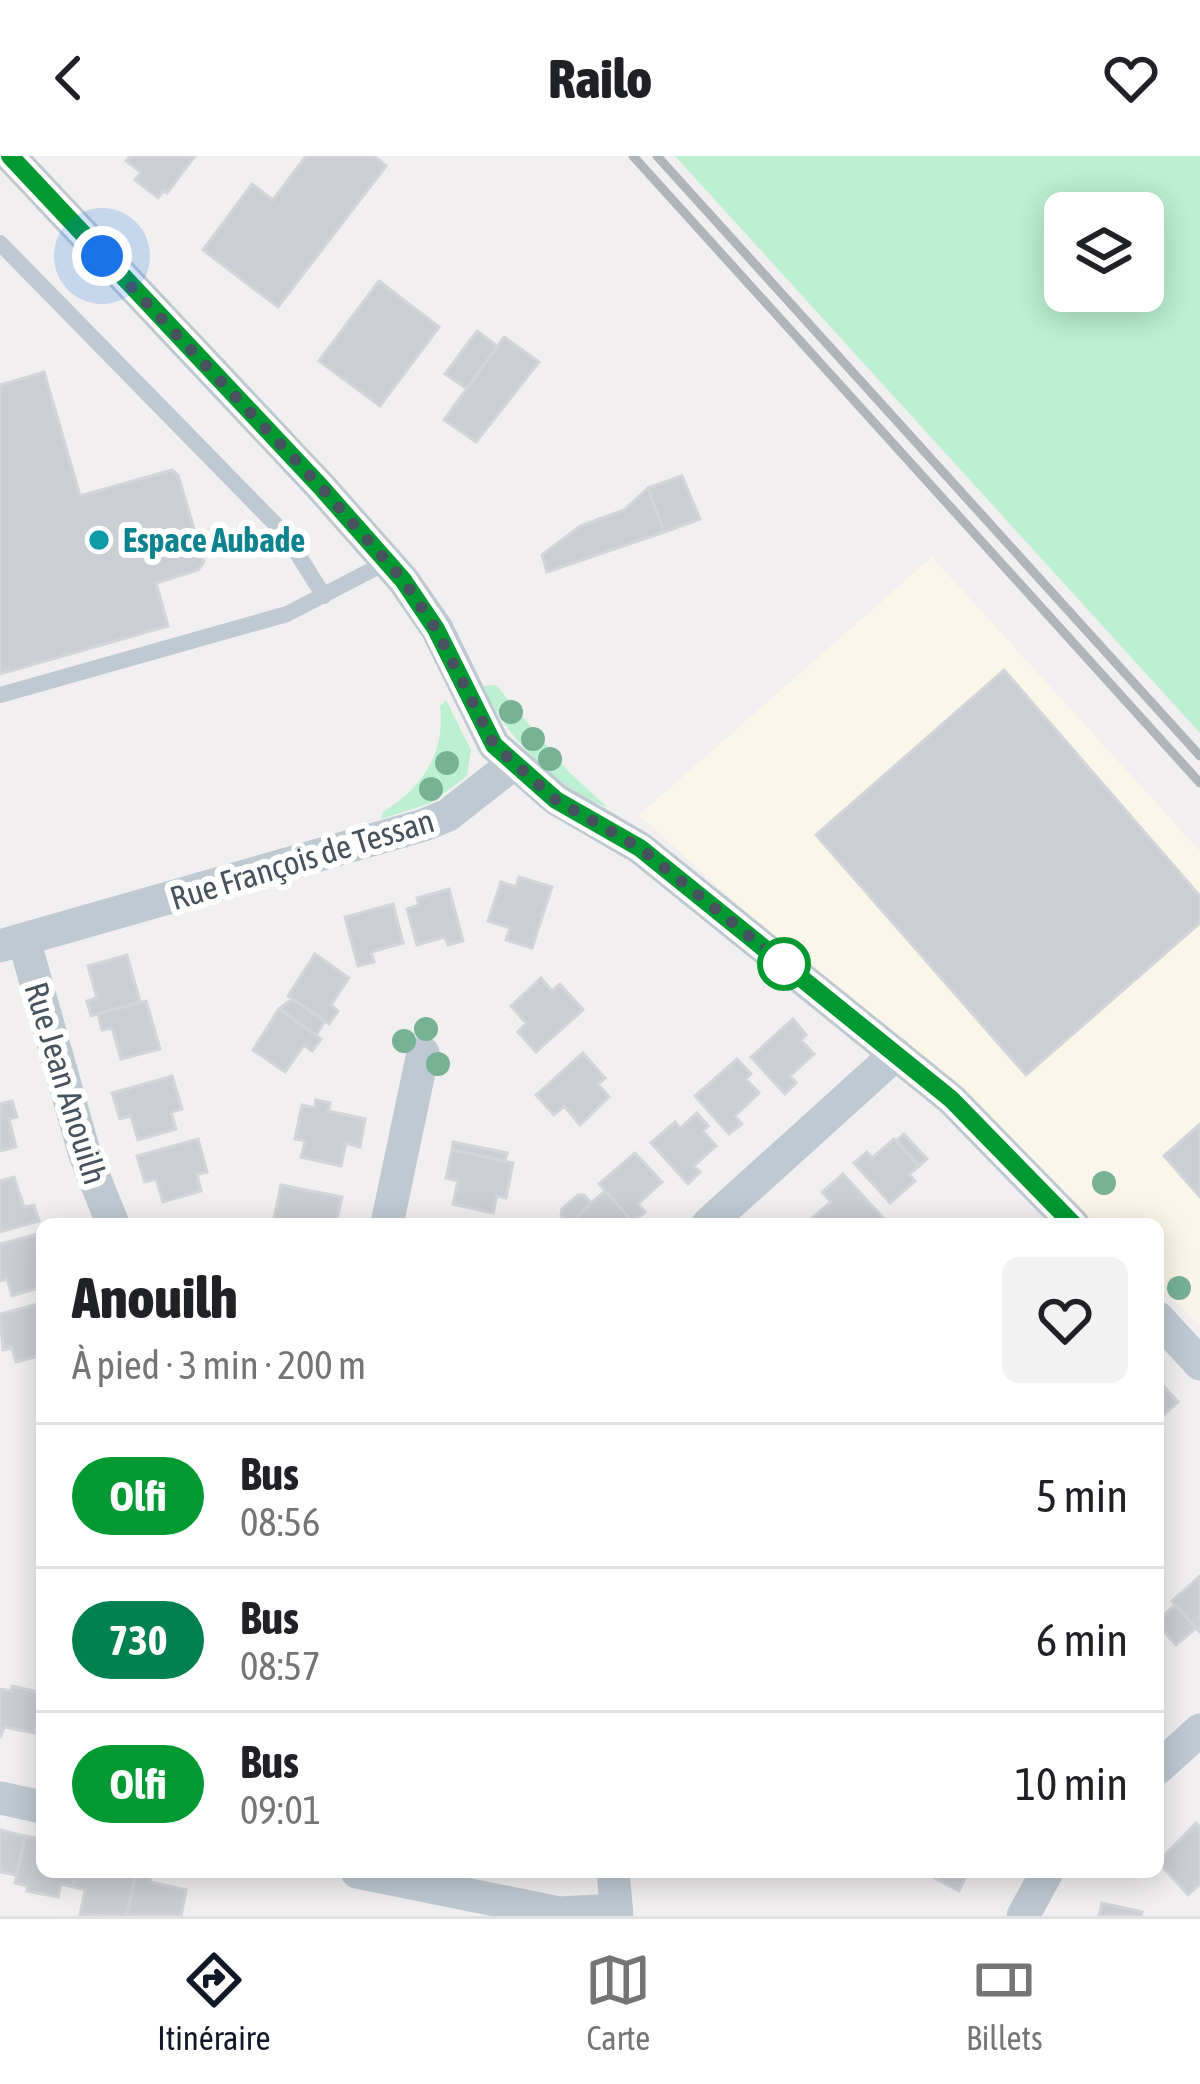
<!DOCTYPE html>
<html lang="fr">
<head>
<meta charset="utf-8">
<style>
	body { margin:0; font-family:"Asap Condensed",sans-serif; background:#f2f2f2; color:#202124; height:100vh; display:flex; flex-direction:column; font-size:45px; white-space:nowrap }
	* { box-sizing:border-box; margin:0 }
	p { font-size:39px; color:#757577 }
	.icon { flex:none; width:66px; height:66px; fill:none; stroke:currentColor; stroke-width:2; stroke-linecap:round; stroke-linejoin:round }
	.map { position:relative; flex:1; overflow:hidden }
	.details { position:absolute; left:36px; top:1062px; width:1128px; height:660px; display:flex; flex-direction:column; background:#fff; border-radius:18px; box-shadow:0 6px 30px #0003 }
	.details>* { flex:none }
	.badge { padding:0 24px; border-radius:39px; font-size:42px; line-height:78px }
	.tools { position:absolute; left:1044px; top:36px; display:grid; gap:24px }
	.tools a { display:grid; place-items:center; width:120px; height:120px; border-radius:18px; background:#fff; box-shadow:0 6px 30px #0003; font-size:60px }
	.you { position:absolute; width:60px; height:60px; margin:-30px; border:9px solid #fff; border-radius:50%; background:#1a73e8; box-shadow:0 0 0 18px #1a73e833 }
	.map>.badge { position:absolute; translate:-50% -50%; box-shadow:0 0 0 6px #fff }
	.round { display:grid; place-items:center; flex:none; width:126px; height:126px; border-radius:18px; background:#f2f2f2 }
	.summary { display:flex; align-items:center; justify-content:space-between; height:204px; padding:0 36px }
	h1 { font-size:57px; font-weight:800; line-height:90px }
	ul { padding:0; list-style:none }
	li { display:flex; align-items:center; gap:36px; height:144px; padding:0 36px; border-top:3px solid #e0e0e0 }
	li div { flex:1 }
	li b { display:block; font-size:45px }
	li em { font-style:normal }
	li .badge { min-width:132px; font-weight:700; text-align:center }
	header { display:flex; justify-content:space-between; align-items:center; height:156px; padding:0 36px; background:#fff; font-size:54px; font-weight:800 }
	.dock { display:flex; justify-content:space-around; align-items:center; height:168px; border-top:3px solid #e0e0e0; background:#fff; font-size:33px; color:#757577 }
	.dock a { display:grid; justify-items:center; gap:6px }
	.dock .selected { color:#111827 }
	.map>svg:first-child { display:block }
	.commercial { fill:#fcf6e8 }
	.green { fill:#bcf0d0; fill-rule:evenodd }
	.building { fill:#cbced4; stroke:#d3d5db; stroke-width:3 }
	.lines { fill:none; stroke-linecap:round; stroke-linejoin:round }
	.service { stroke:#bfc9d1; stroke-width:16 }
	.minor { stroke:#bfc9d1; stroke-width:33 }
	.rail { stroke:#b1b4b9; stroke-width:9 }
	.tree { fill:#77b295 }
	.line-casing { stroke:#fff; stroke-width:27 }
	.line { stroke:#019a32; stroke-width:18 }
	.walk { stroke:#46525d; stroke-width:12; stroke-dasharray:0 21.6 }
	.culture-dot { fill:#0f9aa8; stroke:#fff; stroke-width:4.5 }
	.stop-dot { fill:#fff; stroke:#019a32; stroke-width:6 }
	.labels { text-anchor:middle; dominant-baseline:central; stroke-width:12; stroke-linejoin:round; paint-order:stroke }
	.culture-label { font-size:33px; font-weight:bold; fill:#0d838f; stroke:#fff; text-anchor:start }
	.street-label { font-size:33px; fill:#46525d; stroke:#fff }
</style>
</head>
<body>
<header><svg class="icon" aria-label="back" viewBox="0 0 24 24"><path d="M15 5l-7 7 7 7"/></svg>Railo<svg class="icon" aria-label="heart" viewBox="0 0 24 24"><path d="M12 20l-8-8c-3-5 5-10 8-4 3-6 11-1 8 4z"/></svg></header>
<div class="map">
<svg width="1200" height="1760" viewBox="0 0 1200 1760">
	<rect width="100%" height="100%" fill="#f1efef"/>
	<path class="commercial" d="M932,401L1200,695V1169L1158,1131V1068H1089L639,659Z"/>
	<path class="green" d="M675,0H1200V577ZM1065,57H1143V135H1065Z
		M496,529L568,615L608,652C552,628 508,584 483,530Z
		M446,544L471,594L467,620L431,647L381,663L383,656C422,632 446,597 440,550Z"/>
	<path class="building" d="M130,0H195L167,37L164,34L158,42L135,24L141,16L126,5Z
		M306,0H374L386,10L278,151L203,94L252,28L273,44Z
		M379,125L439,171L380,250L319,205Z
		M477,175L497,190L467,233L445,218Z
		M504,181L539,206L476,286L444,264Z
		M44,216L80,340L172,314L178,319L204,406L198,414L156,427L168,470L0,518V229Z
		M682,320L700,363L664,376L648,332Z
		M648,332L664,376L547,416L542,399L580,370L624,354Z
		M1004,514L1200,740V767L1026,919L816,679Z
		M519,721L552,731L532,792L506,784L510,772L488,765L501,726L516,731Z
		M449,733L463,785L448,789L445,781L417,789L407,753L419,749L417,742Z
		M393,748L403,787L371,796L374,806L358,810L345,761Z
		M315,798L349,822L331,849L338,855L329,868L288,840Z
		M127,799L140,846L91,860L87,845L97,842L88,810Z
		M541,822L552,835L560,828L583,854L536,896L518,876L526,867L511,850Z
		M292,843L325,865L316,879L279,853Z
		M146,845L160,893L121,903L112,872L102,874L98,858Z
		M279,853L321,883L312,895L304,889L285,916L253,894Z
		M793,863L806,879L801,884L814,898L790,920L796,927L785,938L751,901Z
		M583,897L605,922L598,928L609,941L580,969L564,950L554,959L536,939Z
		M737,903L751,918L746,923L759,937L735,960L742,968L729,978L695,940Z
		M172,920L182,953L171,956L176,973L138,984L131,960L120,963L112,937Z
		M316,944L330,947L328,955L365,963L360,991L346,987L341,1010L301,1001L305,985L295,983L302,949L315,952Z
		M12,945L17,961L9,963L16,991L0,995V948Z
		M697,957L708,970L703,975L716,990L694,1010L700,1016L688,1028L651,987L675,966L680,972Z
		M1200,968V1041L1164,1000Z
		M904,978L927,1003L919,1010L896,985Z
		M198,983L207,1016L197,1018L201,1035L163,1046L156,1023L145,1026L137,1000Z
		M894,983L919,1010L909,1018L915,1025L890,1047L854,1007L867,996L872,1002Z
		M453,986L507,997L505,1005L452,994Z
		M452,994L513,1007L506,1042L497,1040L493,1057L453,1048L458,1025L446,1022Z
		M635,997L662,1026L638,1048L645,1056L633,1066L599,1028Z
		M843,1018L885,1064L881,1068H820L813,1061L831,1046L822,1036Z
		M14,1021L24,1051L34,1049L39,1065L0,1076V1025Z
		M281,1029L342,1041L336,1068H282L274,1063Z
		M605,1035L635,1068H569L591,1047Z
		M578,1039H584L591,1047L569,1068L561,1060L562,1053Z
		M42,1077V1131L12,1140L7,1123L0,1125V1088Z
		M42,1147V1199L16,1206L12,1192L3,1194L0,1158Z
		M1158,1224L1178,1246L1158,1264Z
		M1200,1420V1476L1172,1445Z
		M1175,1449L1196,1472L1176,1489L1158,1469V1464Z
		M12,1530L42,1537L35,1577L4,1571L0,1582V1533L11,1535Z
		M1196,1667L1200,1672V1728L1188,1739L1158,1706Z
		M0,1674L25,1680L16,1719L0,1716Z
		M25,1680L41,1683L38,1695L42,1696V1716H76L73,1731L61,1728L58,1741L27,1735L28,1730L15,1727Z
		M76,1716L119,1722L120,1716H136L127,1760L80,1759L85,1734L73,1731Z
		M136,1716L152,1719L150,1726L186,1734L181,1760H127Z
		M923,1716H968L959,1735Z
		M1102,1747L1142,1756L1141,1760H1099Z"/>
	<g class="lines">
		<path class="service" d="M0,87L285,378L324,440
			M0,539L287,458L387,406"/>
		<path class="minor" d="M10,0L320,330L403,424L437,473L494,589L556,643L640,692L951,943L1073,1068
			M24,784L85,999L113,1068
			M0,790L424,669L448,659L513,608
			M387,1068L423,897
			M708,1068L896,898
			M1158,1162L1200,1208
			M1158,1612L1200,1574
			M0,1642L42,1651
			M357,1716L559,1757L616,1754
			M613,1716L617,1760
			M1023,1760L1047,1716"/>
		<path class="rail" d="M633,0L1200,627
			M657,0L1200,600"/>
	</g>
	<g class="tree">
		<circle cx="511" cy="556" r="12"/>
		<circle cx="533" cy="583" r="12"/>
		<circle cx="550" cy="603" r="12"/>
		<circle cx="447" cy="607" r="12"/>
		<circle cx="431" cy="633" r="12"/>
		<circle cx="426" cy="873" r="12"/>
		<circle cx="404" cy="885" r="12"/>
		<circle cx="438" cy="908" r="12"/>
		<circle cx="1104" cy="1027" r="12"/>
		<circle cx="1179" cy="1132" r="12"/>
	</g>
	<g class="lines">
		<g class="line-casing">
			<path id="line" d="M10,0L320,330L403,424L436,473L494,589L556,644L640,692L951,943L1073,1068"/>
		</g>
		<use href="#line" class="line"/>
		<path class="walk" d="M102,100L320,330L403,424L436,473L494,589L556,644L640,692L784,808"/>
	</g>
	<circle class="culture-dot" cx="99" cy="384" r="12"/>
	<circle class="stop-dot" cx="784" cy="808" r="24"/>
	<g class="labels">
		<g class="culture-label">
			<text x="123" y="384">Espace Aubade</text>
		</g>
		<g class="street-label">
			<text transform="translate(302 703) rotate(-17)">Rue François de Tessan</text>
			<text transform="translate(66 927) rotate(73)">Rue Jean Anouilh</text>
		</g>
	</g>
</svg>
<div class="tools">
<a><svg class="icon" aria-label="layers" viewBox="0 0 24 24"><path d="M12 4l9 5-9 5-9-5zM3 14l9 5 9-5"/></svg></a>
</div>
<div class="you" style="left:102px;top:100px"></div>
<section class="details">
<div class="summary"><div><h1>Anouilh</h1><p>À pied · 3 min · 200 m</p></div><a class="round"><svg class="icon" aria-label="heart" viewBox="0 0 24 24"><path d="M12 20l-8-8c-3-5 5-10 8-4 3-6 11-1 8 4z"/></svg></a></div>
<ul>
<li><span class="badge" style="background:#019a32;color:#fff">Olfi</span><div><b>Bus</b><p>08:56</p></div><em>5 min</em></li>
<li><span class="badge" style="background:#00814f;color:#fff">730</span><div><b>Bus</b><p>08:57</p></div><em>6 min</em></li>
<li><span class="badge" style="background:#019a32;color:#fff">Olfi</span><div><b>Bus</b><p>09:01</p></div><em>10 min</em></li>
</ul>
</section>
</div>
<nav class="dock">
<a class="selected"><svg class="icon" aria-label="directions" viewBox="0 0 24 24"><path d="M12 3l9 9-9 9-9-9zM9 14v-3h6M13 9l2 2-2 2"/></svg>Itinéraire</a>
<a><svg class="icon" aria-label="map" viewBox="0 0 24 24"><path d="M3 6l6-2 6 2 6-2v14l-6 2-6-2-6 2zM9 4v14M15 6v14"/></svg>Carte</a>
<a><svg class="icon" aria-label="tickets" viewBox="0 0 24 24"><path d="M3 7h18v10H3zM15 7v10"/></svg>Billets</a>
</nav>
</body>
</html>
